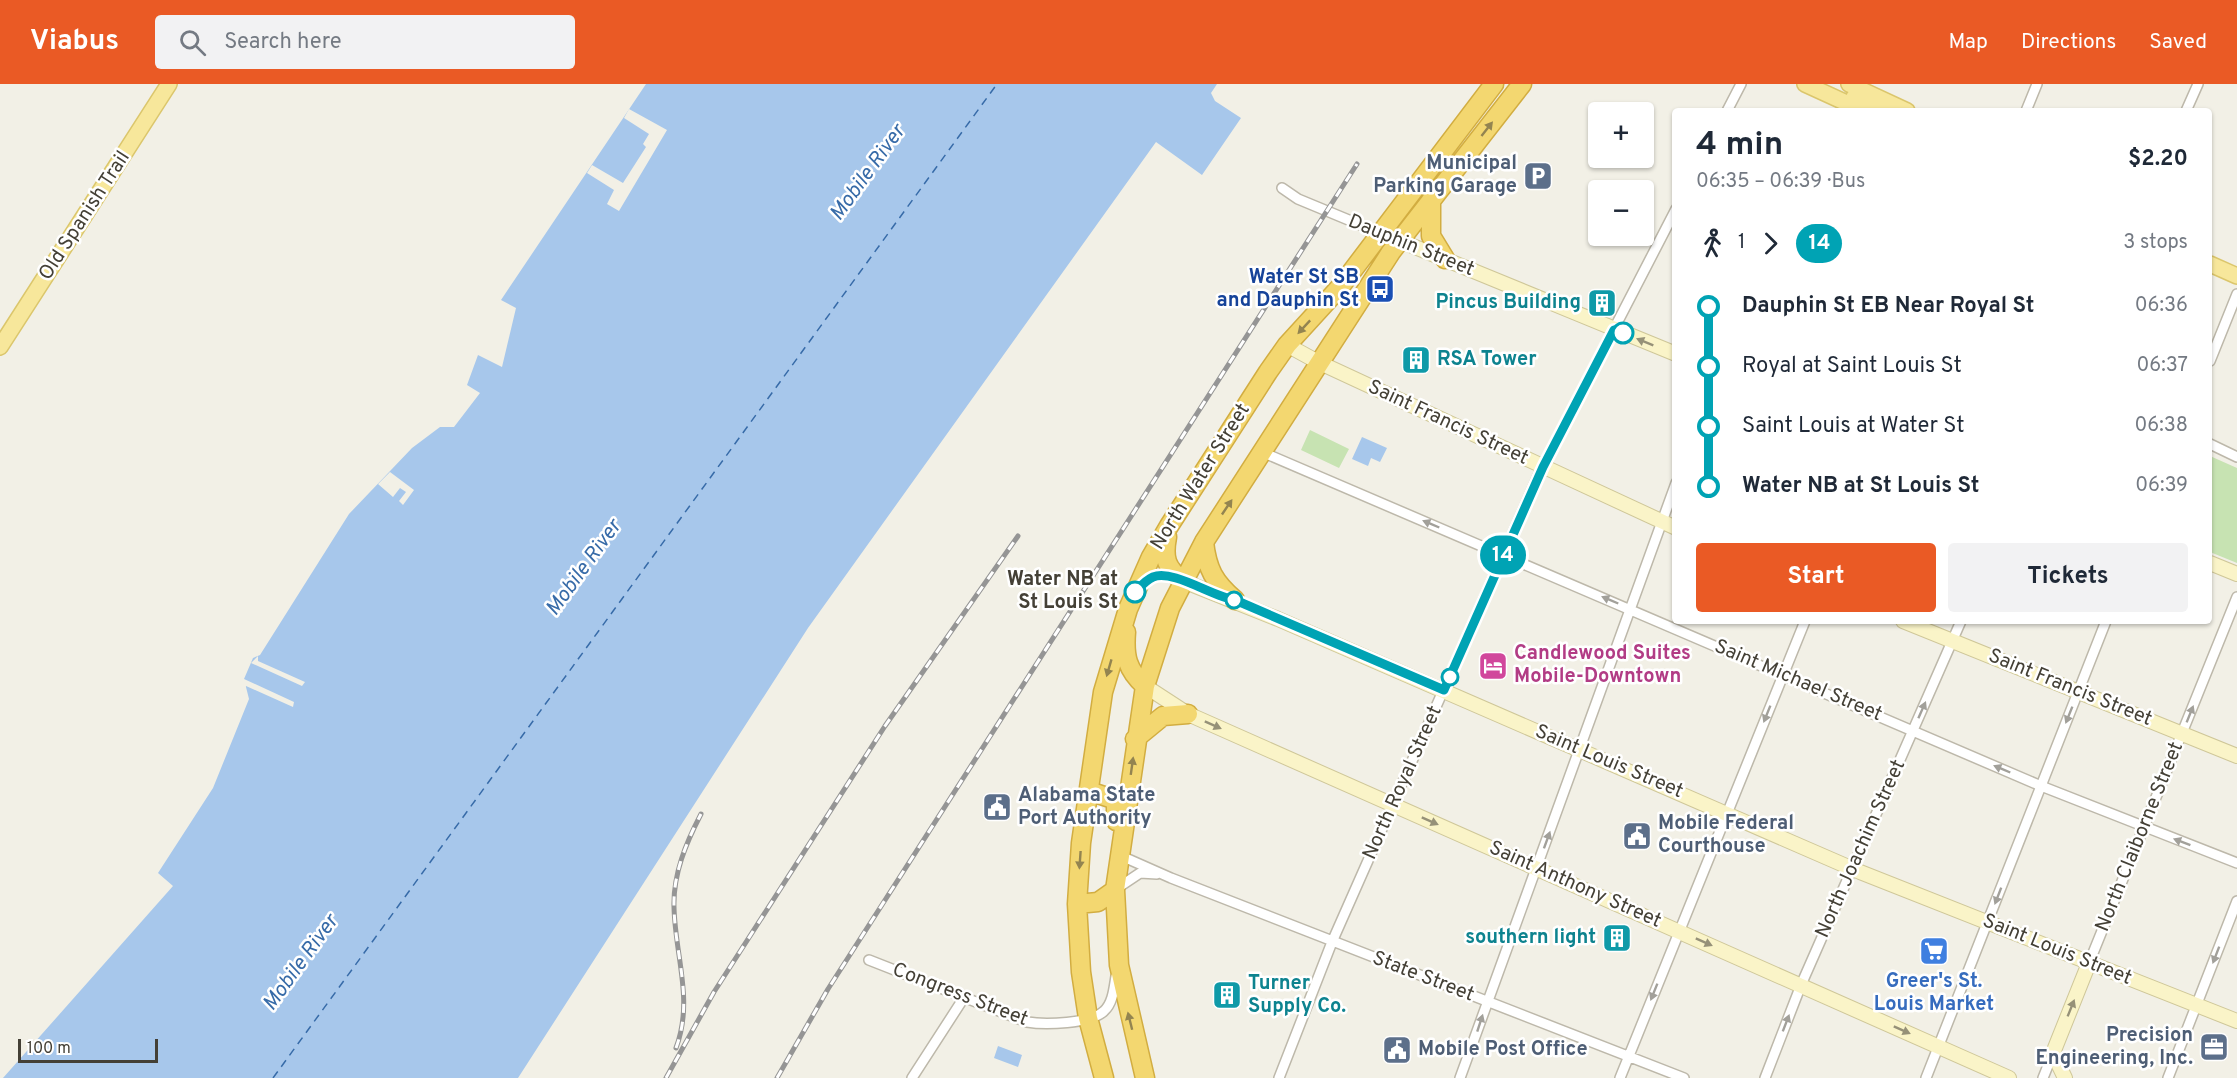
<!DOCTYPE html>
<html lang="en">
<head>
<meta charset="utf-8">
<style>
	body { margin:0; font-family:Overpass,sans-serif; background:#f2f2f3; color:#1f2937; height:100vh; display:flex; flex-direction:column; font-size:22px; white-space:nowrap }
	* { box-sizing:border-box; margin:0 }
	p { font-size:20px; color:#747a83 }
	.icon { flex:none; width:33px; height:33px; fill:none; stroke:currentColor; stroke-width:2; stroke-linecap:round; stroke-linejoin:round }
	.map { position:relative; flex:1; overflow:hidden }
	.drawer { position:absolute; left:1672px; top:24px; width:540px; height:516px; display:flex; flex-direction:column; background:#fff; border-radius:6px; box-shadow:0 2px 4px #0004 }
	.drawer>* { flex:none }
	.badge { padding:0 12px; border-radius:20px; font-size:21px; line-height:39px }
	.controls { position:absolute; left:1588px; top:18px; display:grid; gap:12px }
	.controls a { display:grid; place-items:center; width:66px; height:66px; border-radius:6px; background:#fff; box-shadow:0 2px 4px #0004; font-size:30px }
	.scale { position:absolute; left:18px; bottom:15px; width:140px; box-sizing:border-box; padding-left:6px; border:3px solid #444036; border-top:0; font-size:16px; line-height:21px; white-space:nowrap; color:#444036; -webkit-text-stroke:4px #fff; paint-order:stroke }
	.map>.badge { position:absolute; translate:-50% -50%; box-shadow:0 0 0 3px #fff }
	.legs { display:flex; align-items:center; gap:9px; height:66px; padding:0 24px; font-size:20px }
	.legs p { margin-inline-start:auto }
	.head { display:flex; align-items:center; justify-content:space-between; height:102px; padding:0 24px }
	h1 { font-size:33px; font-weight:700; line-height:45px }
	.button { display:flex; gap:12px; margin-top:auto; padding:12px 24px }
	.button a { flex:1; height:69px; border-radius:6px; background:#ea5a25; color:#fff; font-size:24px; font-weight:700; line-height:69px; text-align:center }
	.button a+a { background:#f2f2f3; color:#1f2937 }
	ul { padding:0 24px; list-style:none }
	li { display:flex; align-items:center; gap:21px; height:60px; font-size:22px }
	li i { display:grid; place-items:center; width:9px; height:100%; margin:0 8px; background:currentColor }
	li i::after { content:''; width:15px; height:15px; margin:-8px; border:4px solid; border-radius:50%; background:#fff }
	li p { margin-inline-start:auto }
	li:first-child i { background:linear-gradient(#0000 50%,currentColor 0) }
	li:last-child i { background:linear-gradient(currentColor 50%,#0000 0) }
	header { display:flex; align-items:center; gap:36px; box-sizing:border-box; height:84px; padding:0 30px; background:#ea5a25; color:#fff }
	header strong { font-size:28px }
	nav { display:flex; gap:33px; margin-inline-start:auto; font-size:21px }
	.search { width:420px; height:54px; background:#f2f2f3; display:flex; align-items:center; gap:15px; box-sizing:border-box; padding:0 21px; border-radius:6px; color:#747a83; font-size:22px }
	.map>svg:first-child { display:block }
	.green { fill:#c7e3b2 }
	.water { fill:#a7c7eb }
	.pier { fill:#f2f0e6 }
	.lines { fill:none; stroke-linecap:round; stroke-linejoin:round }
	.ferry { stroke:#376ba8; stroke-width:1.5; stroke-dasharray:8 6; stroke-linecap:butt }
	.street-casing { stroke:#bdb8aa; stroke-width:12 }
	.secondary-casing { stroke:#cfc799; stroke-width:16 }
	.primary-casing { stroke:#dbc66c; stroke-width:18 }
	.highway-casing { stroke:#d2ad41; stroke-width:21 }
	.street { stroke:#fff; stroke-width:9 }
	.secondary { stroke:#faf4c8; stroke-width:14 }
	.primary { stroke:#f7e79b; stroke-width:15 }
	.highway { stroke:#f3d770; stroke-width:18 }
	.rail-casing { stroke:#959595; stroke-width:5 }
	.rail { stroke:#fff; stroke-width:3; stroke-dasharray:9; stroke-linecap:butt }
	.oneway { fill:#938450 }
	.oneway2 { fill:#969178 }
	.oneway3 { fill:#a2a09a }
	.line-1-casing { stroke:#fff; stroke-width:14 }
	.line-1 { stroke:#00a3b4; stroke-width:9 }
	.stop-1-dot { fill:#fff; stroke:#00a3b4; stroke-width:3 }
	.labels { text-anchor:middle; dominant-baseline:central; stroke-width:5; stroke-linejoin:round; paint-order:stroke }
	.service-label { font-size:20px; font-weight:bold; fill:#4e5e75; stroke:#fff; text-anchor:start }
	.street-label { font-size:20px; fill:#444036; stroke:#fff }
	.transit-label { font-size:20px; font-weight:bold; fill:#164399; stroke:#fff; text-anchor:end }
	.culture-label { font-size:20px; font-weight:bold; fill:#0d838f; stroke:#fff; text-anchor:end }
	.stop-label { font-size:20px; font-weight:bold; fill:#444036; stroke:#fff; text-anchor:end }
	.hotel-label { font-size:20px; font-weight:bold; fill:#b23c85; stroke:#fff; text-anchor:start }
	.shop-label { font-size:20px; font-weight:bold; fill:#366cbe; stroke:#fff }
	.water-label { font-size:21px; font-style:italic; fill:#376ba8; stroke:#fff }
</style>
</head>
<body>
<header>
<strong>Viabus</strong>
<div class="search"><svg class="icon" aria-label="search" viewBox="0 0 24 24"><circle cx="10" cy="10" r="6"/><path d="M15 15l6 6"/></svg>Search here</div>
<nav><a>Map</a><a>Directions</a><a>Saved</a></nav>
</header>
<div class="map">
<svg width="2237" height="994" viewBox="0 0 2237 994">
	<rect width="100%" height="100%" fill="#f2f0e6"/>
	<path class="green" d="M1310,346L1349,365L1339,384L1301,366Z
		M2210,372L2237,384V479L2210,468Z"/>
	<path class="water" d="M646,0H1217L1211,9L1215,17L1241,34L1202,91L1156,58L808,544L518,994H3L173,802L158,789L213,704L249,615L244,595L253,574L260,571L349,430L412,364L440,343H454L480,309L467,301L478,271L502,283L516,224L501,216Z
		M1362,353L1387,364L1380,378L1371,374L1368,382L1352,375Z
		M998,962L1022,971L1018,983L994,974Z"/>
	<path class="pier" d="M629,25L667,46L619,127L607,120L614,106L587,89L592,81L623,99L646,63L643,60L649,50L624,34Z
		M390,388L414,406L403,421L399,417L406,408L400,404L393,413L378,400Z
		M258,572V577L305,598L302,602L251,579Z
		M244,595L294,618L293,623L246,602L244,605Z"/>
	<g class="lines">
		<path class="ferry" d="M273,994L997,0"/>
		<g class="street-casing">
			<path id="street" d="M1727,27L1741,0
				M2026,27L2037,0
				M2186,27L2198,0
				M1282,104L1298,115L1380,149
				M2210,277L2237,210
				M2210,360L2237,373
				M1262,368L2041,702L2237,779
				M1119,771L1171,794L1684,994
				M1116,805L1140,789L1157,790
				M869,876L1027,938C1044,941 1091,940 1104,927C1113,919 1114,904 1116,892
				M2089,879L2237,513
				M912,994L965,912
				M1279,994L1332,858L1538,392L1676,125
				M1460,994L1676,399
				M1620,994L1805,537
				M1765,994L1801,901L1961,537
				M1926,994L2106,537
				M2043,994L2053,969
				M2168,994L2237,817"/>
		</g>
		<g class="secondary-casing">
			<path id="secondary" d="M1393,154L1676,270
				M1287,261L1318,278L1676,444
				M2210,479L2237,490
				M1183,497L1278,535L1860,788L2237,937
				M1903,537L2237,672
				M1145,602L1188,630L2009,994
				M2065,994L2053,969L2089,879"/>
		</g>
		<g class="primary-casing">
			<path id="primary" d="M1805,0L1864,27
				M1849,0L1907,27
				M1854,13L1885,27
				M2210,180L2237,192
				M0,263L169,0"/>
		</g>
		<g class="highway-casing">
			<path id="highway" d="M1431,116V152L1445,175
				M1167,453C1163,474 1166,484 1183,497
				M1204,458C1207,485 1214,498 1235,516
				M1126,548C1124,572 1127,586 1145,602
				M1135,655L1163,632L1188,630
				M1089,707L1116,716V737
				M1077,820L1098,818L1115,806
				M1104,994L1088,934L1081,888L1077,820L1081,759L1103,608L1128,525L1151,473L1169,442L1268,288L1287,261L1340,203L1494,0
				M1145,994L1119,881L1115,806L1145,602L1170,524L1204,458L1391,168L1522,0"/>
		</g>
		<use href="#street" class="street"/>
		<use href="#secondary" class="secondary"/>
		<use href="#primary" class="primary"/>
		<use href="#highway" class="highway"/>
		<g class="rail-casing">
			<path id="rail" d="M676,964C694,916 675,872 674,823C673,790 686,759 701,730
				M666,994L714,908L885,642L1018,452
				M777,994L828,905L1357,80"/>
		</g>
		<use href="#rail" class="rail"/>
	</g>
	<defs><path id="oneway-solid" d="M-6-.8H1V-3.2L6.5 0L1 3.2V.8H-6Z" transform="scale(1.5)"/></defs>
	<g class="oneway">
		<use href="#oneway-solid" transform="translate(1487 45) rotate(-52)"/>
		<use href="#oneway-solid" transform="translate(1304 243) rotate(133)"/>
		<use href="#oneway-solid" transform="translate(1227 423) rotate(-56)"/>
		<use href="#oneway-solid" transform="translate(1109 584) rotate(106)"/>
		<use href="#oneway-solid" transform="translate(1132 682) rotate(-82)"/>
		<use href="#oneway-solid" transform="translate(1080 776) rotate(94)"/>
		<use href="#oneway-solid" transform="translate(1130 937) rotate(-104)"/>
	</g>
	<g class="oneway2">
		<use href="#oneway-solid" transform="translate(1645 258) rotate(-158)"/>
		<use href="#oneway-solid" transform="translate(1213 641) rotate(24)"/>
		<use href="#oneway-solid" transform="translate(1430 737) rotate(24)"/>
		<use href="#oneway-solid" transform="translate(1704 858) rotate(24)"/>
		<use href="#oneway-solid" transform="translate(2071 924) rotate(-68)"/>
		<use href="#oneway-solid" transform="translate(1902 946) rotate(24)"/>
	</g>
	<g class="oneway3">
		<use href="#oneway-solid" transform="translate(1431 440) rotate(-157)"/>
		<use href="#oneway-solid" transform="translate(1610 516) rotate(-157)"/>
		<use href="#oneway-solid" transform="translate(1922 626) rotate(-66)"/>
		<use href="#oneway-solid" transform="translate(1767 630) rotate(112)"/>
		<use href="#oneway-solid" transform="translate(2190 630) rotate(-68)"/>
		<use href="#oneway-solid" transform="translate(2069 631) rotate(112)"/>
		<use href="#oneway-solid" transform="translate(2002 685) rotate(-157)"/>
		<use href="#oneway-solid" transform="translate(1547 756) rotate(-70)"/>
		<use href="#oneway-solid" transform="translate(2182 758) rotate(-159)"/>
		<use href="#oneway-solid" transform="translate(1998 812) rotate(111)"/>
		<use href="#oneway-solid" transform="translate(2216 871) rotate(111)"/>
		<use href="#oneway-solid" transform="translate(1654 908) rotate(112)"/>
		<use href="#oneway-solid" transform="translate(1480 939) rotate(-72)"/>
		<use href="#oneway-solid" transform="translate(1786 939) rotate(-69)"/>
	</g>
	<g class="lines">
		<g class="line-1-casing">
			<path id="line-1" d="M1135,508C1140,503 1146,496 1153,493C1173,485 1213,513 1235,516L1444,606L1543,383L1614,246L1623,249"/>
		</g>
		<use href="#line-1" class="line-1"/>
	</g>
	<defs>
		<g id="parking-square" transform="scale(1.5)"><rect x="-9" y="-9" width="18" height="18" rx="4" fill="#5c6f8a" stroke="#fff"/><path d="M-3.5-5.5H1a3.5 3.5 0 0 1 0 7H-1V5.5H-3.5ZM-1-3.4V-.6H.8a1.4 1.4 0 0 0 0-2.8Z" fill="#fff"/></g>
		<g id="bus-square" transform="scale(1.5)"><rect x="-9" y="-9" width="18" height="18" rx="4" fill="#1a4fb4" stroke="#fff"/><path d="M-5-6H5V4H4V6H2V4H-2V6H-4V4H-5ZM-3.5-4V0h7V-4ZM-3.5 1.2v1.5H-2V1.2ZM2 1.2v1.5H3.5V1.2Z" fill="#fff"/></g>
		<g id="building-square" transform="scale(1.5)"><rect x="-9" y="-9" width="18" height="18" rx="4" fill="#0f9aa8" stroke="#fff"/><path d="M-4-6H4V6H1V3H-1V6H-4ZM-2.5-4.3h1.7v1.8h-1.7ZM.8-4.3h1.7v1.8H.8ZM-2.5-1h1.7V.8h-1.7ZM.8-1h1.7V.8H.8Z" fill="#fff"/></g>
		<g id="hotel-square" transform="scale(1.5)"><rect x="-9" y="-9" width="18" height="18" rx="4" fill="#d1479c" stroke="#fff"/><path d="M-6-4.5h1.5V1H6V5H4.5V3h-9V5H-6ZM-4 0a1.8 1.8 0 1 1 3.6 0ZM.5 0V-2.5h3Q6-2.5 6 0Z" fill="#fff"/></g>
		<g id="civic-square" transform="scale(1.5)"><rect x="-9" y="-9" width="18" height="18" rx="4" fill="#5c6f8a" stroke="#fff"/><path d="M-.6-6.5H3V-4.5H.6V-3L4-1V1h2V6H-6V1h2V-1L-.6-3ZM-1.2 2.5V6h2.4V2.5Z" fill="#fff"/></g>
		<g id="supermarket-square" transform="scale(1.5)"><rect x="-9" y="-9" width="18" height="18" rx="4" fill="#3f7fe0" stroke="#fff"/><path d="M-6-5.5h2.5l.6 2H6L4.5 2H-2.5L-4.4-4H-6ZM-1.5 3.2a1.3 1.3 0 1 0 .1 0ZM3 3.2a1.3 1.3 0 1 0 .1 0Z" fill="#fff"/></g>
		<g id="office-square" transform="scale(1.5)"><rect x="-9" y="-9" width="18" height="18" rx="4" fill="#5c6f8a" stroke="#fff"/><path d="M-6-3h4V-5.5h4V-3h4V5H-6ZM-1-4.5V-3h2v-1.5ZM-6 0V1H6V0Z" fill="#fff"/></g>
	</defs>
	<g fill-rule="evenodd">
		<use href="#parking-square" x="1538" y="92"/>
		<use href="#bus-square" x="1380" y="205"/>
		<use href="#building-square" x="1602" y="219"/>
		<use href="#building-square" x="1416" y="276"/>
		<use href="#hotel-square" x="1493" y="582"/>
		<use href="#civic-square" x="997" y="723"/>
		<use href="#civic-square" x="1637" y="752"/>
		<use href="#building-square" x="1617" y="854"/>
		<use href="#supermarket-square" x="1934" y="867"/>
		<use href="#building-square" x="1227" y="911"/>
		<use href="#office-square" x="2214" y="963"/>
		<use href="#civic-square" x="1397" y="966"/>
	</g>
	<g class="stop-1-dot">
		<circle cx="1623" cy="249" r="10"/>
		<circle cx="1135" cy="508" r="10"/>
		<circle cx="1234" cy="516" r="8"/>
		<circle cx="1450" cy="593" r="8"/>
	</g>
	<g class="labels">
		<g class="service-label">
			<text x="1517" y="80" text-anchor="end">Municipal<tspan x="1517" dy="23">Parking Garage</tspan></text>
			<text x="1018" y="712">Alabama State<tspan x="1018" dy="23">Port Authority</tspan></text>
			<text x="1658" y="740">Mobile Federal<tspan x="1658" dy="23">Courthouse</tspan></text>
			<text x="2193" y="952" text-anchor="end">Precision<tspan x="2193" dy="23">Engineering, Inc.</tspan></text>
			<text x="1418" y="966">Mobile Post Office</text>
		</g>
		<g class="street-label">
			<text transform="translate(85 132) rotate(-57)">Old Spanish Trail</text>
			<text transform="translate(1411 162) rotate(22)">Dauphin Street</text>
			<text transform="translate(1448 339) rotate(25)">Saint Francis Street</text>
			<text transform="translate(1201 393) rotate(-58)">North Water Street</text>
			<text transform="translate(1798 597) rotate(23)">Saint Michael Street</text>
			<text transform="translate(2070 604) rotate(22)">Saint Francis Street</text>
			<text transform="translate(1609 678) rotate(23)">Saint Louis Street</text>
			<text transform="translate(1403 699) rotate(-66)">North Royal Street</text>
			<text transform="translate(2140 753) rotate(-68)">North Claiborne Street</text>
			<text transform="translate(1861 765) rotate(-66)">North Joachim Street</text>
			<text transform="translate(1575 801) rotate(24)">Saint Anthony Street</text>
			<text transform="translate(2057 866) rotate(22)">Saint Louis Street</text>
			<text transform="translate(1423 893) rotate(21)">State Street</text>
			<text transform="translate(960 911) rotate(21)">Congress Street</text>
		</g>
		<g class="transit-label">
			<text x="1359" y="194">Water St SB<tspan x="1359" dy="23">and Dauphin St</tspan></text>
		</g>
		<g class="culture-label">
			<text x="1581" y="219">Pincus Building</text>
			<text x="1437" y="276" text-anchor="start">RSA Tower</text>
			<text x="1596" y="854">southern light</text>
			<text x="1248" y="900" text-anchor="start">Turner<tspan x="1248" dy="23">Supply Co.</tspan></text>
		</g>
		<g class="stop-label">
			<text x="1118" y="496">Water NB at<tspan x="1118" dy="23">St Louis St</tspan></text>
		</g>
		<g class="hotel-label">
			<text x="1514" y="570">Candlewood Suites<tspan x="1514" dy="23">Mobile-Downtown</tspan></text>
		</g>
		<g class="shop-label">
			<text x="1934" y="898">Greer's St.<tspan x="1934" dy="23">Louis Market</tspan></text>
		</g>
		<g class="water-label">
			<text transform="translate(868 89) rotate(-54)">Mobile River</text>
			<text transform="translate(584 484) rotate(-54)">Mobile River</text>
			<text transform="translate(301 879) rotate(-54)">Mobile River</text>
		</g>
	</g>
</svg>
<div class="controls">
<a>+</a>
<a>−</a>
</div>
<div class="scale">100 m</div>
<b class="badge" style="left:1503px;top:471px;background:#00a3b4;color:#fff">14</b>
<section class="drawer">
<div class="head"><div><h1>4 min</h1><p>06:35 – 06:39 · Bus</p></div><b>$2.20</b></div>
<div class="legs"><svg class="icon" aria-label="walk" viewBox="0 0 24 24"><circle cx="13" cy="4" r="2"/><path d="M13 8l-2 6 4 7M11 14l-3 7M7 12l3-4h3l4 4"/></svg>1<svg class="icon" aria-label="forward" viewBox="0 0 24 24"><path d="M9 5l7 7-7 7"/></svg><b class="badge" style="background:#00a3b4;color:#fff">14</b><p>3 stops</p></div>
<ul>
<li><i style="color:#00a3b4"></i><b>Dauphin St EB Near Royal St</b><p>06:36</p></li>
<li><i style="color:#00a3b4"></i><span>Royal at Saint Louis St</span><p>06:37</p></li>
<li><i style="color:#00a3b4"></i><span>Saint Louis at Water St</span><p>06:38</p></li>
<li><i style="color:#00a3b4"></i><b>Water NB at St Louis St</b><p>06:39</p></li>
</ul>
<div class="button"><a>Start</a><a>Tickets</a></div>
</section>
</div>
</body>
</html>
